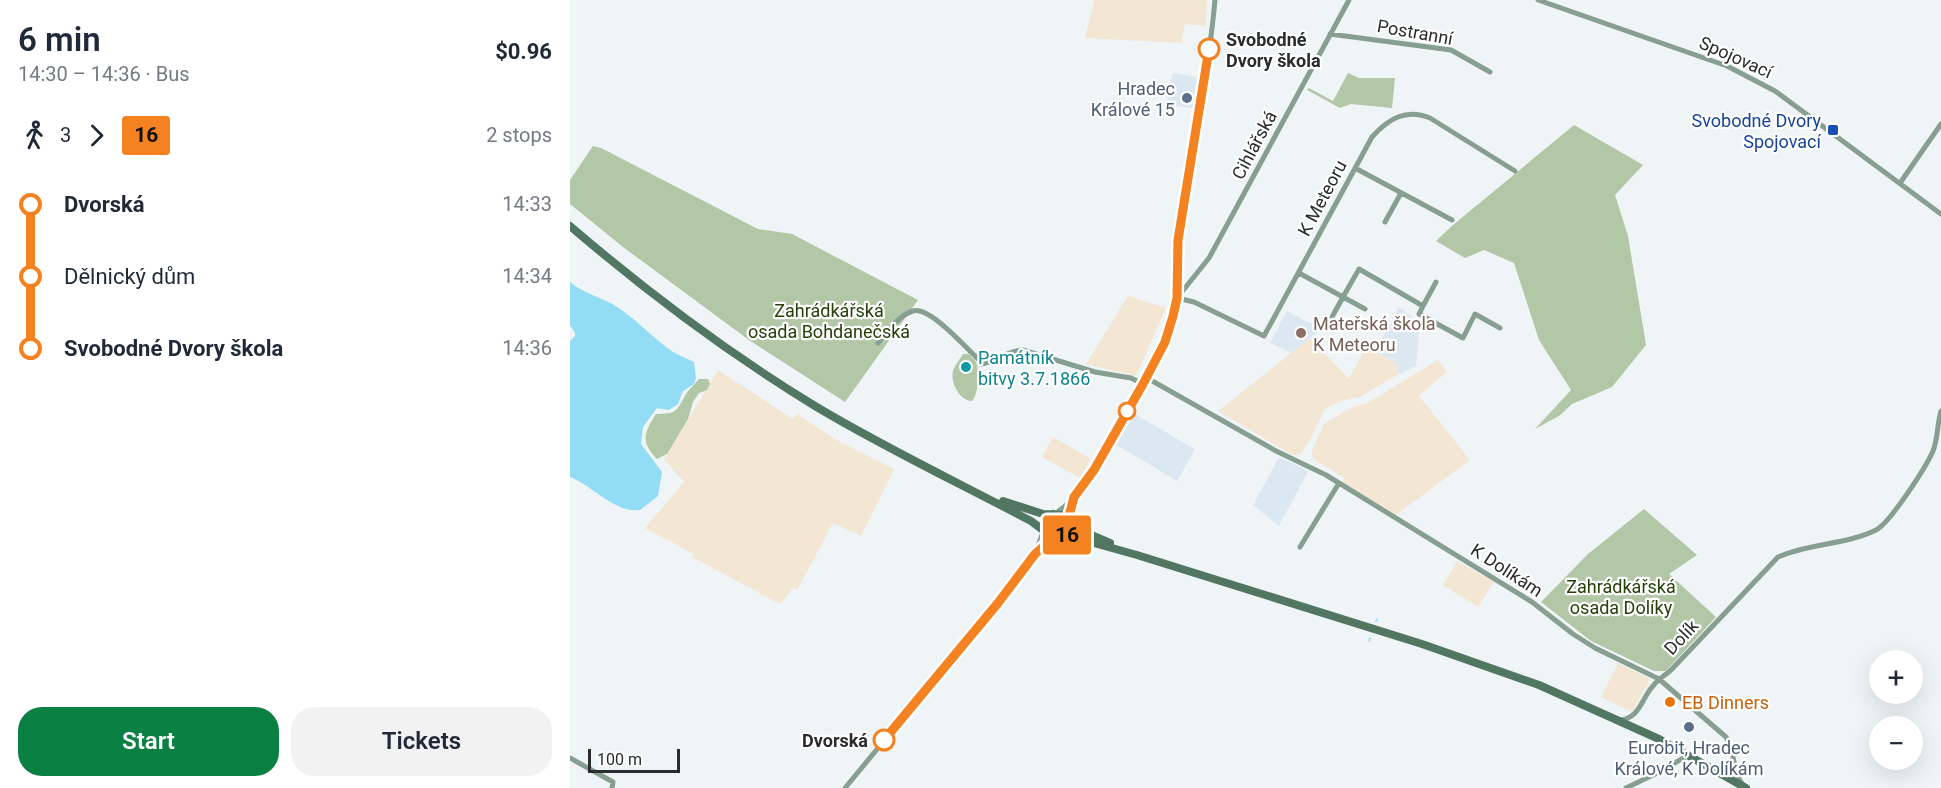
<!DOCTYPE html>
<html lang="en">
<head>
<meta charset="utf-8">
<style>
	body { margin:0; font-family:Roboto,sans-serif; background:#f2f2f3; color:#1f2937; height:100vh; display:flex; flex-direction:column; font-size:22px; white-space:nowrap }
	* { box-sizing:border-box; margin:0 }
	p { font-size:20px; color:#747a83 }
	.icon { flex:none; width:33px; height:33px; fill:none; stroke:currentColor; stroke-width:2; stroke-linecap:round; stroke-linejoin:round }
	.map { position:relative; flex:1; overflow:hidden }
	.panel { display:flex; flex-direction:column; background:#fff; width:570px }
	.panel>* { flex:none }
	.badge { padding:0 12px; border-radius:4px; font-size:21px; line-height:39px }
	.controls { position:absolute; left:1299px; top:650px; display:grid; gap:12px }
	.controls a { display:grid; place-items:center; width:54px; height:54px; border-radius:50%; background:#fff; box-shadow:0 6px 24px #0002; font-size:30px }
	.scale { position:absolute; left:18px; bottom:15px; width:92px; box-sizing:border-box; padding-left:6px; border:3px solid #292b2c; border-top:0; font-size:16px; line-height:21px; white-space:nowrap; color:#292b2c; -webkit-text-stroke:4px #fff; paint-order:stroke }
	.map>.badge { position:absolute; translate:-50% -50%; box-shadow:0 0 0 3px #fff }
	.legs { display:flex; align-items:center; gap:9px; height:66px; padding:0 18px; font-size:20px }
	.legs p { margin-inline-start:auto }
	.head { display:flex; align-items:center; justify-content:space-between; height:102px; padding:0 18px }
	h1 { font-size:33px; font-weight:600; line-height:45px }
	.primary-button { display:flex; gap:12px; margin-top:auto; padding:12px 18px }
	.primary-button a { flex:1; height:69px; border-radius:24px; background:#0b8043; color:#fff; font-size:24px; font-weight:600; line-height:69px; text-align:center }
	.primary-button a+a { background:#f2f2f3; color:#1f2937 }
	ul { padding:0 18px; list-style:none }
	li { display:flex; align-items:center; gap:21px; height:72px; font-size:22px }
	li i { display:grid; place-items:center; width:9px; height:100%; margin:0 8px; background:currentColor }
	li i::after { content:''; width:15px; height:15px; margin:-8px; border:4px solid; border-radius:50%; background:#fff }
	li p { margin-inline-start:auto }
	li:first-child i { background:linear-gradient(#0000 50%,currentColor 0) }
	li:last-child i { background:linear-gradient(currentColor 50%,#0000 0) }
	main { display:flex; flex:1; min-height:0 }
	.map>svg:first-child { display:block }
	.built { fill:#dce8f1 }
	.industrial { fill:#f3e7d3 }
	.green { fill:#b2c7a5 }
	.water { fill:#93dcf5 }
	.lines { fill:none; stroke-linecap:round; stroke-linejoin:round }
	.stream { stroke:#93dcf5; stroke-width:1.5 }
	.street { stroke:#869f90; stroke-width:5 }
	.secondary { stroke:#517762; stroke-width:8 }
	.line-1-casing { stroke:#fff; stroke-width:14 }
	.line-1 { stroke:#f58220; stroke-width:9 }
	.stop-1-dot { fill:#fff; stroke:#f58220; stroke-width:3 }
	.service-dot { fill:#5c6f8a; stroke:#fff; stroke-width:2 }
	.transit-dot { fill:#1a4fb4; stroke:#fff; stroke-width:2 }
	.education-dot { fill:#8d6e63; stroke:#fff; stroke-width:2 }
	.culture-dot { fill:#0f9aa8; stroke:#fff; stroke-width:2 }
	.food-dot { fill:#e8710a; stroke:#fff; stroke-width:2 }
	.labels { text-anchor:middle; dominant-baseline:central; stroke-width:4.5; stroke-linejoin:round; paint-order:stroke }
	.street-label { font-size:18px; fill:#292b2c; stroke:#fff }
	.stop-label { font-size:18px; font-weight:bold; fill:#292b2c; stroke:#fff; text-anchor:start }
	.service-label { font-size:18px; fill:#4e5e75; stroke:#fff; text-anchor:end }
	.transit-label { font-size:18px; fill:#164399; stroke:#fff; text-anchor:end }
	.park-label { font-size:18px; fill:#254108; stroke:#fff }
	.education-label { font-size:18px; fill:#785e54; stroke:#fff; text-anchor:start }
	.culture-label { font-size:18px; fill:#0d838f; stroke:#fff; text-anchor:start }
	.food-label { font-size:18px; fill:#c56008; stroke:#fff; text-anchor:start }
</style>
</head>
<body>
<main>
<section class="panel">
<div class="head"><div><h1>6 min</h1><p>14:30 – 14:36 · Bus</p></div><b>$0.96</b></div>
<div class="legs"><svg class="icon" aria-label="walk" viewBox="0 0 24 24"><circle cx="13" cy="4" r="2"/><path d="M13 8l-2 6 4 7M11 14l-3 7M7 12l3-4h3l4 4"/></svg>3<svg class="icon" aria-label="forward" viewBox="0 0 24 24"><path d="M9 5l7 7-7 7"/></svg><b class="badge" style="background:#f58220;color:#111">16</b><p>2 stops</p></div>
<ul>
<li><i style="color:#f58220"></i><b>Dvorská</b><p>14:33</p></li>
<li><i style="color:#f58220"></i><span>Dělnický dům</span><p>14:34</p></li>
<li><i style="color:#f58220"></i><b>Svobodné Dvory škola</b><p>14:36</p></li>
</ul>
<div class="primary-button"><a>Start</a><a>Tickets</a></div>
</section>
<div class="map">
<svg width="1371" height="788" viewBox="0 0 1371 788">
	<rect width="100%" height="100%" fill="#eff4f7"/>
	<path class="built" d="M603,73L627,77L622,108L606,106L596,97Z
		M829,307L850,323L846,366L829,374L826,363L805,352Z
		M717,311L751,329L722,353L700,343Z
		M563,413L625,449L607,481L545,444Z
		M709,457L738,471L709,526L683,505Z"/>
	<path class="industrial" d="M524,0H637L636,26L615,24L611,43L515,38Z
		M558,296L596,308L566,376L516,364Z
		M740,338L779,379L796,347L826,363L829,374L790,397L773,400L755,409L737,445L730,454L722,455L648,411Z
		M868,360L877,372L849,396L900,460L826,515L773,483L775,478L746,461L742,457V451L754,424L779,409L799,402Z
		M148,370L223,419L227,414L265,439L324,469L291,536L263,523L227,590L223,588L210,604L122,557L124,554L75,528L114,482L94,459Z
		M483,437L521,459L510,478L472,457Z
		M887,561L924,582L908,607L873,585Z
		M1048,663L1080,679L1062,712L1031,697Z"/>
	<path class="green" d="M778,73L789,78H825L822,108L781,104L770,108L737,90L739,88L763,101Z
		M1004,125L1073,165L1045,195L1058,236L1076,345L1042,387L1002,404L989,416L965,429L1001,390L969,340L944,263L914,250L895,258L866,241L883,225Z
		M23,146L31,148L188,229L222,234L348,300L275,402L179,340L53,247L0,204V180Z
		M393,354H399C400,356 405,360 406,362C410,370 408,396 402,401C390,401 380,383 383,371C385,365 390,359 393,354Z
		M129,379H138L140,384L137,390L129,393L123,402L118,419L97,454L87,459C70,441 74,433 86,414C108,414 106,411 116,394C119,389 125,384 129,379Z
		M1074,509L1127,555L1099,574L1146,617L1096,671H1084L1021,641L971,602L1018,554Z"/>
	<path class="water" d="M0,282C14,294 34,298 49,308C69,322 84,339 103,352C110,356 118,359 124,362L126,378L124,384L113,391L108,404L99,410L87,408L73,427L71,444L92,472L88,496L70,510C44,513 22,485 0,477V341L5,336V333L0,325Z"/>
	<g class="lines">
		<path class="stream" d="M806,621L807,619
			M799,641L800,638"/>
		<path class="street" d="M968,0L1157,66L1205,91L1371,214
			M760,34L881,50L920,72
			M785,168L882,220
			M1330,183L1371,124
			M815,222L831,193
			M729,273L773,297L789,269L853,306L866,282
			M607,298L624,302L694,336L802,137C818,119 836,108 860,118L945,171
			M607,298L639,258L779,0
			M853,306L849,314L893,338L905,314L930,328
			M762,317L773,297L795,309
			M308,343C317,332 329,315 343,311C360,306 397,349 409,360L410,364C426,363 437,350 453,350L525,372L561,378L573,384
			M577,378L706,451L756,475L962,602L1003,634L1025,648L1089,679L1156,737C1166,752 1161,770 1173,785
			M486,513C517,493 533,452 551,421C571,388 595,354 603,316C609,290 605,264 608,238C618,159 638,80 645,0
			M498,520L502,502
			M730,547L769,483
			M1050,720C1070,718 1071,699 1083,686C1088,679 1096,675 1102,669L1208,557C1239,543 1276,545 1306,530C1320,523 1356,467 1363,451C1368,439 1367,424 1371,411
			M0,758L43,782L42,788
			M275,788L428,603L465,554L473,532
			M1056,788L1083,775L1119,755"/>
		<path class="secondary" d="M0,226C77,292 158,353 245,406C315,448 389,483 461,521L473,530
			M433,501L473,514L492,515C501,521 502,531 493,539
			M483,514L476,518L473,526L476,536L481,540L506,538L567,555L852,644L969,685L1089,739L1176,788
			M499,522L512,531L540,543"/>
	</g>
	<g class="lines">
		<g class="line-1-casing">
			<path id="line-1" d="M314,740L428,603L465,554L475,545L493,539L498,533L500,525L498,520L504,497L524,470L573,384L595,342L603,316L607,298L608,240L639,49"/>
		</g>
		<use href="#line-1" class="line-1"/>
	</g>
	<g class="stop-1-dot">
		<circle cx="639" cy="49" r="10"/>
		<circle cx="557" cy="411" r="8"/>
		<circle cx="314" cy="740" r="10"/>
	</g>
	<g class="service-dot">
		<circle cx="617" cy="98" r="6"/>
		<circle cx="1119" cy="727" r="6"/>
	</g>
	<rect class="transit-dot" x="1257" y="124" width="12" height="12" rx="3"/>
	<circle class="education-dot" cx="731" cy="333" r="6"/>
	<circle class="culture-dot" cx="396" cy="367" r="6"/>
	<circle class="food-dot" cx="1100" cy="702" r="6"/>
	<g class="labels">
		<g class="street-label">
			<text transform="translate(845 32) rotate(10)">Postranní</text>
			<text transform="translate(1166 57) rotate(24)">Spojovací</text>
			<text transform="translate(684 145) rotate(-62)">Cihlářská</text>
			<text transform="translate(752 198) rotate(-62)">K Meteoru</text>
			<text transform="translate(937 570) rotate(33)">K Dolíkám</text>
			<text transform="translate(1111 637) rotate(-47)">Dolík</text>
		</g>
		<g class="stop-label">
			<text x="656" y="39">Svobodné<tspan x="656" dy="21">Dvory škola</tspan></text>
			<text x="298" y="740" text-anchor="end">Dvorská</text>
		</g>
		<g class="service-label">
			<text x="605" y="88">Hradec<tspan x="605" dy="21">Králové 15</tspan></text>
			<text x="1119" y="747" text-anchor="middle">Eurobit, Hradec<tspan x="1119" dy="21">Králové, K Dolíkám</tspan></text>
		</g>
		<g class="transit-label">
			<text x="1251" y="120">Svobodné Dvory<tspan x="1251" dy="21">Spojovací</tspan></text>
		</g>
		<g class="park-label">
			<text x="259" y="310">Zahrádkářská<tspan x="259" dy="21">osada Bohdanečská</tspan></text>
			<text x="1051" y="586">Zahrádkářská<tspan x="1051" dy="21">osada Dolíky</tspan></text>
		</g>
		<g class="education-label">
			<text x="743" y="323">Mateřská škola<tspan x="743" dy="21">K Meteoru</tspan></text>
		</g>
		<g class="culture-label">
			<text x="408" y="357">Památník<tspan x="408" dy="21">bitvy 3.7.1866</tspan></text>
		</g>
		<g class="food-label">
			<text x="1112" y="702">EB Dinners</text>
		</g>
	</g>
</svg>
<div class="controls">
<a>+</a>
<a>−</a>
</div>
<div class="scale">100 m</div>
<b class="badge" style="left:497px;top:535px;background:#f58220;color:#111">16</b>
</div>
</main>
</body>
</html>
